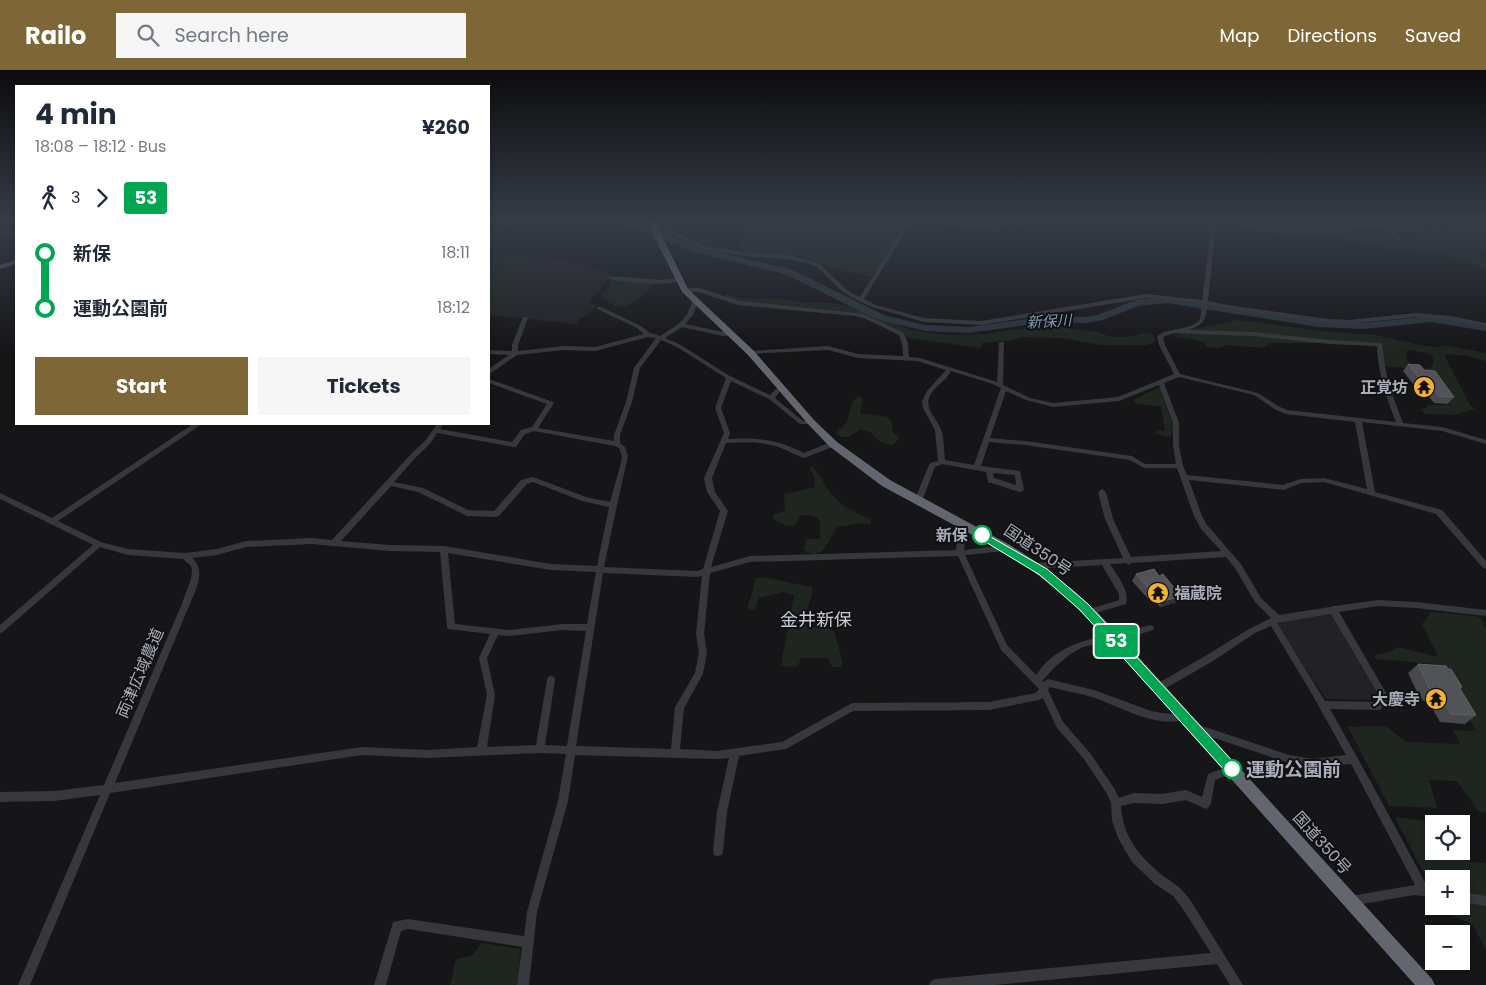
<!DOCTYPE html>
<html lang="en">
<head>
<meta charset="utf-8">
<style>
	body { margin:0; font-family:Poppins,"Noto Sans JP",sans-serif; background:#f6f6f7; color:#1f2937; height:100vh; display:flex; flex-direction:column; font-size:19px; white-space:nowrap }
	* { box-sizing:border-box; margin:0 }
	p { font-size:16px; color:#747a83 }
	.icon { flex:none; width:28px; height:28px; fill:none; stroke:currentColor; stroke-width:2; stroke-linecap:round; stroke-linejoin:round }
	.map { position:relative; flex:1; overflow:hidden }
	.panel { position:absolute; left:15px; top:15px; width:475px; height:340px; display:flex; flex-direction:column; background:#fff; border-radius:0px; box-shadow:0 2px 8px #0003 }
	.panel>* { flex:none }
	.badge { padding:0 10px; border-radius:4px; font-size:18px; line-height:32px }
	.controls { position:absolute; left:1425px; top:745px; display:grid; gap:10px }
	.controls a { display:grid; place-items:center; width:45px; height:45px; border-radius:0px; background:#fff; box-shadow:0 2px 8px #0003; font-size:25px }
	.map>.badge { position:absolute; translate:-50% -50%; box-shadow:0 0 0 2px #fff }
	.legs { display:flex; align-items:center; gap:8px; height:55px; padding:0 20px; font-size:16px }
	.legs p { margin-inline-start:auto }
	.overview { display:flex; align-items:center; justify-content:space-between; height:85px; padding:0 20px }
	h1 { font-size:28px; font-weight:700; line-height:38px }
	.action { display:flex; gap:10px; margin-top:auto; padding:10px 20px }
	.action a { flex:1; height:58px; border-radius:0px; background:#7e6636; color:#fff; font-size:20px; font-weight:700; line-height:58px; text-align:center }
	.action a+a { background:#f6f6f7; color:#1f2937 }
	ul { padding:0 20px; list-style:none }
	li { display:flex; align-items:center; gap:18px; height:55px; font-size:19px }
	li i { display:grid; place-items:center; width:8px; height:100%; margin:0 6px; background:currentColor }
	li i::after { content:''; width:12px; height:12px; margin:-6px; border:4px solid; border-radius:50%; background:#fff }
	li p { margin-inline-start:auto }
	li:first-child i { background:linear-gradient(#0000 50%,currentColor 0) }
	li:last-child i { background:linear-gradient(currentColor 50%,#0000 0) }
	header { display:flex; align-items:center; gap:30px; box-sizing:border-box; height:70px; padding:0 25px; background:#7e6636; color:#fff }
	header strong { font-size:24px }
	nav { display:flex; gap:28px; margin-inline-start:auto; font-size:18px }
	.search { width:350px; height:45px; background:#f6f6f7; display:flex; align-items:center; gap:12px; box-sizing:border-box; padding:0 18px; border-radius:0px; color:#747a83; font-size:19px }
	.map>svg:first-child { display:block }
	.built { fill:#222225 }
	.green { fill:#1e261f }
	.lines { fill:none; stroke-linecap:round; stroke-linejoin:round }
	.river { fill:#2c353c; fill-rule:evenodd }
	.minor { fill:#37383d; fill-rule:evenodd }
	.major { fill:#53555c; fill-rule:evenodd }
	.highway { fill:#63666e; fill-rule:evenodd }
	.wall { fill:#47494d }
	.shaded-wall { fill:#2f3033 }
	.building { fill:#525359; stroke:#5f6168 }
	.line-1 { fill:#00a651; stroke:#fff }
	.stop-1-dot { fill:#fff; stroke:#00a651; stroke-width:2.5 }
	.labels { text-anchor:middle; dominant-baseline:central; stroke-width:4; stroke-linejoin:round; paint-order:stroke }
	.far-water-label { font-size:15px; font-style:italic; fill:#7f9bb3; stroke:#111113 }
	.poi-label { font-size:16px; font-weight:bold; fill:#a8adb8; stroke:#111113; text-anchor:end }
	.stop-label { font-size:16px; font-weight:bold; fill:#a8adb8; stroke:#111113; text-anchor:end }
	.street-label { font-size:16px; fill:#a8adb8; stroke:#111113 }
	.neighbourhood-label { font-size:18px; fill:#c9ccd4; stroke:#111113 }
	.near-stop-label { font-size:19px; font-weight:bold; fill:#a8adb8; stroke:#111113; text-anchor:start }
</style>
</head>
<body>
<header>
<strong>Railo</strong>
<div class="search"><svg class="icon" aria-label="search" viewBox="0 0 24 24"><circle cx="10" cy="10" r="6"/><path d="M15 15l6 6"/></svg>Search here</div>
<nav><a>Map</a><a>Directions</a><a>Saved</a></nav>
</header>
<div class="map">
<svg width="1486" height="915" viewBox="0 0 1486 915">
	<rect width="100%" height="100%" fill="#161618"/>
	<path class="built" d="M749,152H898L906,153L872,207L821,195L800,186L738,181Z
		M489,184L547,187L587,195L611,204L589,233L597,236L583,248H580L576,254L489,245Z
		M1335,544L1384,630L1326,629L1276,554L1289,550Z"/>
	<path class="green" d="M844,152H892L904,154L872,205L824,195L825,192L820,187Z
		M926,152H1006L1004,159L1000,162Z
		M1241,152H1267L1271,157L1291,160L1295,156L1328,159L1330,154L1358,159L1363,165L1380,167L1376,152H1383L1391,163L1408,170L1416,166L1428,165L1431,164L1428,158L1443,162C1459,151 1468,155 1486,158V180H1481L1477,184L1486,189V199L1440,184L1392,179L1335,168H1296L1284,163Z
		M489,187L533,189L493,243L489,242Z
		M617,210L652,213L653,215C637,231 620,250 601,224L609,218L612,211Z
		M726,224L744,229L772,228L810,233H832L852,237L912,260L947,265L987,264L1044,255L1098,262L1111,267H1128L1145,263L1154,265L1155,272L1147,275H1101L1062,268L1023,267L1012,270L982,273L980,278L909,268L904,263L857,243L744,232L726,228Z
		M1239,250L1321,261L1376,265L1420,275L1435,277L1445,275L1486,283V291L1467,286L1447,284L1445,287L1470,335L1475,339L1453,345L1425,344L1420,339L1427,338V335H1452L1432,307L1422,299L1430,298L1434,293L1432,286L1428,283L1408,280L1406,283L1408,294L1405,298L1384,296L1382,273H1269L1264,278L1227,275L1219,278L1206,277L1204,272L1173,266L1189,260Z
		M1160,317L1174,358L1170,367L1156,364V360H1165L1161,337L1134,333L1133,330Z
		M858,327L863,328L860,343L887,347L892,351L893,363L900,368L892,375L880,372L869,361L860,360L848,367H841L836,364L847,351L852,332Z
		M812,396C821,405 825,417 833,426C844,438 858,443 871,450L870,455L862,453L837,457C830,468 822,494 804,480L806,469H820V451L814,446L801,445L795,455L787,456L773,449L774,444L785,441L784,424L815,417L814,406L810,399Z
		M762,507L812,517C814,532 801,540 807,558L823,557L834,561L843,593L840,597H832L827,588H801L798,596L790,597L781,595L794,525L783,522L759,528L754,540L749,539L747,536L751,528L755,508Z
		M1431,542L1476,546L1481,548L1486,558V742L1478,741L1457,711L1429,710L1437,738L1389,736L1348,657L1386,656L1406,672L1460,674L1453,660L1476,661L1449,611L1440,604L1433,594L1377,589L1374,585L1390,582L1397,577L1438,587L1422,554Z
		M1395,747L1448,754H1434V781H1461V768L1468,792L1486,793V880L1473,855L1444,842L1441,836H1461V809H1434V823Z
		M482,873L520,879L518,915H450L456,889L471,886Z"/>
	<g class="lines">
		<path class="river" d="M620,152H634L701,178L793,200L884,245L925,255L969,257L1049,246L1086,247L1097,245L1136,230L1167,227L1318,251L1363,253L1431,246L1486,255V261L1431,252L1363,259L1318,257L1167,233L1138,236L1103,250L1086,253L1049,252L969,263L925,261L876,249L785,204L694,182Z"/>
		<path class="minor" d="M644,152H650L707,177L745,182L787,185L812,191L821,195L848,221L860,227L906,153L904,152H911L864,229L876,235L924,248L981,251L1146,224L1202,230L1212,152H1216L1208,231L1234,236L1329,249L1349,250L1416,243L1451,246L1486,253V257L1451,250L1416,247L1349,254L1329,253L1234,240L1207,234C1206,250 1204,255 1188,260L1254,262L1329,270L1382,273L1385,296L1389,316L1403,353L1442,357L1486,370V374L1442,361L1362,352L1375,422L1442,440L1486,491V499L1483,498L1436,444L1324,412L1301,413L1284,420L1189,410L1202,446L1207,455L1241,494L1261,528L1279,545L1330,537L1333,536H1335L1378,530L1416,532L1486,540V546L1416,538L1378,536L1339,542L1389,628L1381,639L1378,640L1330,639L1372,714L1427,816L1434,817V827L1414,825L1351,836L1347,835L1346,831L1347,827L1351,826L1415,815L1351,694L1313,697L1289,693L1202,664L1194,663L1192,660L1194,657L1202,656L1289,685L1313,689L1346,685L1309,619L1271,556L1255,563L1213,591L1161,621L1158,622L1155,621L1154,618L1155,615L1207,585L1249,559L1271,548L1255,532L1235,498L1226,487L1132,493L1129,495L1126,493L1110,494C1117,506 1130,520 1126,534L1089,545L1086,544L1085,542L1086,540L1119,530V524L1102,495L1034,499L1031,498L1030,496L1031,494L1034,493L1123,488L1105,449L1098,422L1102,419L1106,422L1113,449L1131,487L1221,481L1201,459L1194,446L1177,398H1144L1130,390L1025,375L989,372L981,396L1020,401L1024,419L1023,421L1020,422L988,412L986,402L942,394L935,397L922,431L921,433H915L914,431L929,395L930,393L938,391L935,360L923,338L922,331L927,321L946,300L917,291L858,288L828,280L749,284V282L751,281L828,276L858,284L903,286L902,273L899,265L864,248L855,246L738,235L699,222H685L682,220L685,218H700L739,231L858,243L868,246L904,263L908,273L909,287L920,288L997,312L999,273L1000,272H1004L1003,315L1030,328L1053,333L1118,327L1174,304L1159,275L1157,266C1168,257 1191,261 1199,250C1202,245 1201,238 1202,233L1146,228L981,255L924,252L872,237L859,231L844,223L817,197L808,193L787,189L745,186L704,179ZM1174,263L1254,266L1329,274L1377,276C1378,303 1386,327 1396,352L1287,340L1280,337L1258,323L1180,304L1165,275L1163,267ZM951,301L993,314L1001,318L974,395L945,390C944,381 944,371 942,362C939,350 923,339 930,326C935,316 946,311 951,301ZM1179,307L1254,325L1276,340L1286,344L1355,352L1367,419L1324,408L1300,409L1283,415L1187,405L1183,396L1179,375V353L1164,313ZM1159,315L1173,353V375L1176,394H1145L1132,386L1025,371L990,368L1006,321L1026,330L1053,337L1119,331ZM993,403L1015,405L1016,415L994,408ZM1331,544L1380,627L1376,632L1325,631L1277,553Z
			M1236,152C1246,152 1257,156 1267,159C1285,162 1302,162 1319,159L1322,156L1321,152H1325L1326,156C1325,158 1324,160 1321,161C1303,169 1252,162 1236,152Z
			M1385,153H1389L1390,155L1418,159L1420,160L1418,161L1393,158L1402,169L1399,171L1397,170L1385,154Z
			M0,163H16V165H0Z
			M611,206L661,210L679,208L682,210C668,217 626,212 609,209L608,208Z
			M695,229L698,231L693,245L685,254C701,257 716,261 732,263V265L723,266L682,257L665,268L681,275L728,305L770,325L776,319H780L781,320L775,328L803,351L811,350L814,352L811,354H800L769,329L731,311L721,338L730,363L728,369C757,367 778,370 804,383L831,372H835L836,374L835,376L804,388C795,385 787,380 778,377C761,371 744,372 726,373L712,408L715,422L728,441L711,497L750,486L956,480L957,469L963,455L966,454L970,457L965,469L964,480L1006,475L1009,476L1010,478L1009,480L1006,481L965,485L1007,575L1036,605C1062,565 1110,568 1150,555L1153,556L1154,558L1153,560L1134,566L1083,577L1069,585L1055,597L1042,611L1043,612L1048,609L1094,620L1151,641L1162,643L1174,644L1184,642L1187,643L1189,646L1187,649C1157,659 1123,638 1095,628C1080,623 1065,621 1050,617L1048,620L1063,652L1090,683L1114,718L1119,728L1134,723L1162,724L1186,720L1202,727L1208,704L1232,695L1235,696L1237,699L1235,702L1215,710L1211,734L1209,737L1206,739L1186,730L1162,734L1134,733L1121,736C1123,767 1139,786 1162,805C1168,810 1176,814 1181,819C1184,822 1186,825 1189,828L1243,915H1230L1217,894L995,915H929L931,911L935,909L1211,883L1181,836L1173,826L1155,814L1132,792L1118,768L1112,750L1111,733L1107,724L1084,689L1057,658L1043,628L1039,630L989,640L853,641L786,679L739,686L727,742L723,781L722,785L718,786L714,785L713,781L717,742L729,688L716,689L575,685L568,731L537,842L529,915H517L522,877L408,859L401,861L386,915H374L392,856L393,852L408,849L524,866L527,842L558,731L566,684L540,683L427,688L362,685L110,723L30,915H18L100,725L54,731L0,732V722L54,721L104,715L181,536L191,509L192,500L191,496L183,489L128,485L100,477L3,562L0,563V555L93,475L0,429V423L52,448L193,354H200L199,356L58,451L101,472L128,479L185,483L217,479L246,471L311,468L332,470L412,383L426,370L437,354H443L440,359L512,372L521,360L532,357L547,334L489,313V309L553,332L554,333L538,358L614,371V365L626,332L634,298L656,268L648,267L595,281L564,280L517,285L491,303L489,304V299L509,285L489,284V280L512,281V275L523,247H527L528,248L518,275V281L564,276L595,277L644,264L637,258L597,239V237H601L641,256L650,263L660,266C669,260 679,255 686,246C690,241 690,233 695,229ZM661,270L677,277L726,308L715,338L724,363L704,408L707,422L720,441L703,499L697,501L604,497L617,435L628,386L625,377L620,373V365L632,332L640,298ZM534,361L615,376L619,378L622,386L621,393L610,432L586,427L533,407L521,410L494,441L468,440L423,418L394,412L416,387L430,374L437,363L514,377H516L525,364ZM533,412L582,431L609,437L597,496L551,494L444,476L390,475L341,471L391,416L418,422L467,446L496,447L499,446L527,414ZM311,474L390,481L440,482L447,557L448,559L490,564L479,588L487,625L477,677L427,680L362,677L115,713L189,536C195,521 207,501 192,488L217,485L246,477ZM448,483L551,500L596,502L587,554H563L509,560L455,554ZM958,486L1001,580L1039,619L1036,623L989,632L852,633L782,672L716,681L680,679L684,638L703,604L707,583L704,564L710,503L750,492ZM603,503L697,507L702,506L696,564L699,583L695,603L675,637L671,679L576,676ZM563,560L586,561L567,676L545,675L555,610L554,607L551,606L548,607L547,610L536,675L487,677L495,625L487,588L498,565L509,566Z
			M1461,822L1486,826V836L1461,832Z"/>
		<path class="major" d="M16,190V194L0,199V195Z"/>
		<path class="highway" d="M647,152H655L688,219L754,281L814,350L837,372L890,410L1010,475L1038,493L1073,520L1100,545L1432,909L1435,915H1415L1092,553L1065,526L1030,499L1002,481L882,416L829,376L808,354L748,285L682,222Z"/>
	</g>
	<path class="wall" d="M1355,152H1378L1379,154L1375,160L1358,158Z
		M1408,294L1424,300L1454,327L1448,334L1434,333L1423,319L1417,314H1413L1403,301Z
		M1136,504L1177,532L1160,537L1155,531L1151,532L1132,511Z
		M1418,594L1462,617L1460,619L1476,645L1465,654L1440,652L1428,631H1424L1419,626L1408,603Z"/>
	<path class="shaded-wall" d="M1159,524L1155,531L1151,532L1155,525Z
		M1181,526L1177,532L1160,537L1164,531Z"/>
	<path class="building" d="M1363,152H1378L1379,154Z
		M1408,294L1420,295L1424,300L1435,301L1454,327L1439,326L1428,312L1423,308L1418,307Z
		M1154,499L1159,506L1163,504L1181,526L1164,531L1159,524L1155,525L1136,504Z
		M1418,594L1446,596L1448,599H1451L1462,617H1459L1476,645L1451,644L1438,622H1434L1429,618Z"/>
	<linearGradient id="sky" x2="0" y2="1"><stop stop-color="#0c0c0d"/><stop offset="0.54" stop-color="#363c48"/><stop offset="1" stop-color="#363c48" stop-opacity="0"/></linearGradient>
	<rect width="1486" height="280" fill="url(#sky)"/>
	<path class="line-1" d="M982,462L1047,499L1088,534L1236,695L1238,699L1236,703L1232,705L1227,703L1080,540L1040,505L979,468V463Z"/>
	<defs>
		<g id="temple-disc" transform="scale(1.125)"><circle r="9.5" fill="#f2b134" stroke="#111113"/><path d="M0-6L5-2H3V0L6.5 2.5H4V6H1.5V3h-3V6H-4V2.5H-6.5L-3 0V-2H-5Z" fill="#111"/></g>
	</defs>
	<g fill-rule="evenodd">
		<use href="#temple-disc" x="1424" y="317"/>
		<use href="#temple-disc" x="1158" y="523"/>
		<use href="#temple-disc" x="1436" y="629"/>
	</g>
	<g class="stop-1-dot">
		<circle cx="982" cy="465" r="9"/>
		<circle cx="1232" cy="699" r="9"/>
	</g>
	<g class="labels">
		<g class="far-water-label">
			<text transform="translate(1049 251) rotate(-3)">新保川</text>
		</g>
		<g class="poi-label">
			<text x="1408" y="317">正覚坊</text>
			<text x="1174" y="523" text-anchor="start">福蔵院</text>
			<text x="1420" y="629">大慶寺</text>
		</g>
		<g class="stop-label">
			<text x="968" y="465">新保</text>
		</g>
		<g class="street-label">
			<text transform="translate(1038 480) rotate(34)">国道350号</text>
			<text transform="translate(140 603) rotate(-67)">両津広域農道</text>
			<text transform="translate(1322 773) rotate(48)">国道350号</text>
		</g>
		<g class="neighbourhood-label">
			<text x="816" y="549">金井新保</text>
		</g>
		<g class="near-stop-label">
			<text x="1246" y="699">運動公園前</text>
		</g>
	</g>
</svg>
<div class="controls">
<a><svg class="icon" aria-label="locate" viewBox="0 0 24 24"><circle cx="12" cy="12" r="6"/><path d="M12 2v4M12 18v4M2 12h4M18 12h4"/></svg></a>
<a>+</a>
<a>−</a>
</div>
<b class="badge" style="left:1116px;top:571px;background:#00a651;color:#fff">53</b>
<section class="panel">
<div class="overview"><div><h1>4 min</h1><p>18:08 – 18:12 · Bus</p></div><b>¥260</b></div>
<div class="legs"><svg class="icon" aria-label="walk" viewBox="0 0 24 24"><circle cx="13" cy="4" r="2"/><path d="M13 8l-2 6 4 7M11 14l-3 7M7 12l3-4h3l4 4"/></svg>3<svg class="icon" aria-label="forward" viewBox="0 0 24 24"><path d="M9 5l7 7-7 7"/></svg><b class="badge" style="background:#00a651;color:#fff">53</b></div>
<ul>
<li><i style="color:#00a651"></i><b>新保</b><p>18:11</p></li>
<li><i style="color:#00a651"></i><b>運動公園前</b><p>18:12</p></li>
</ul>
<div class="action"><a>Start</a><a>Tickets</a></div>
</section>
</div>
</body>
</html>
